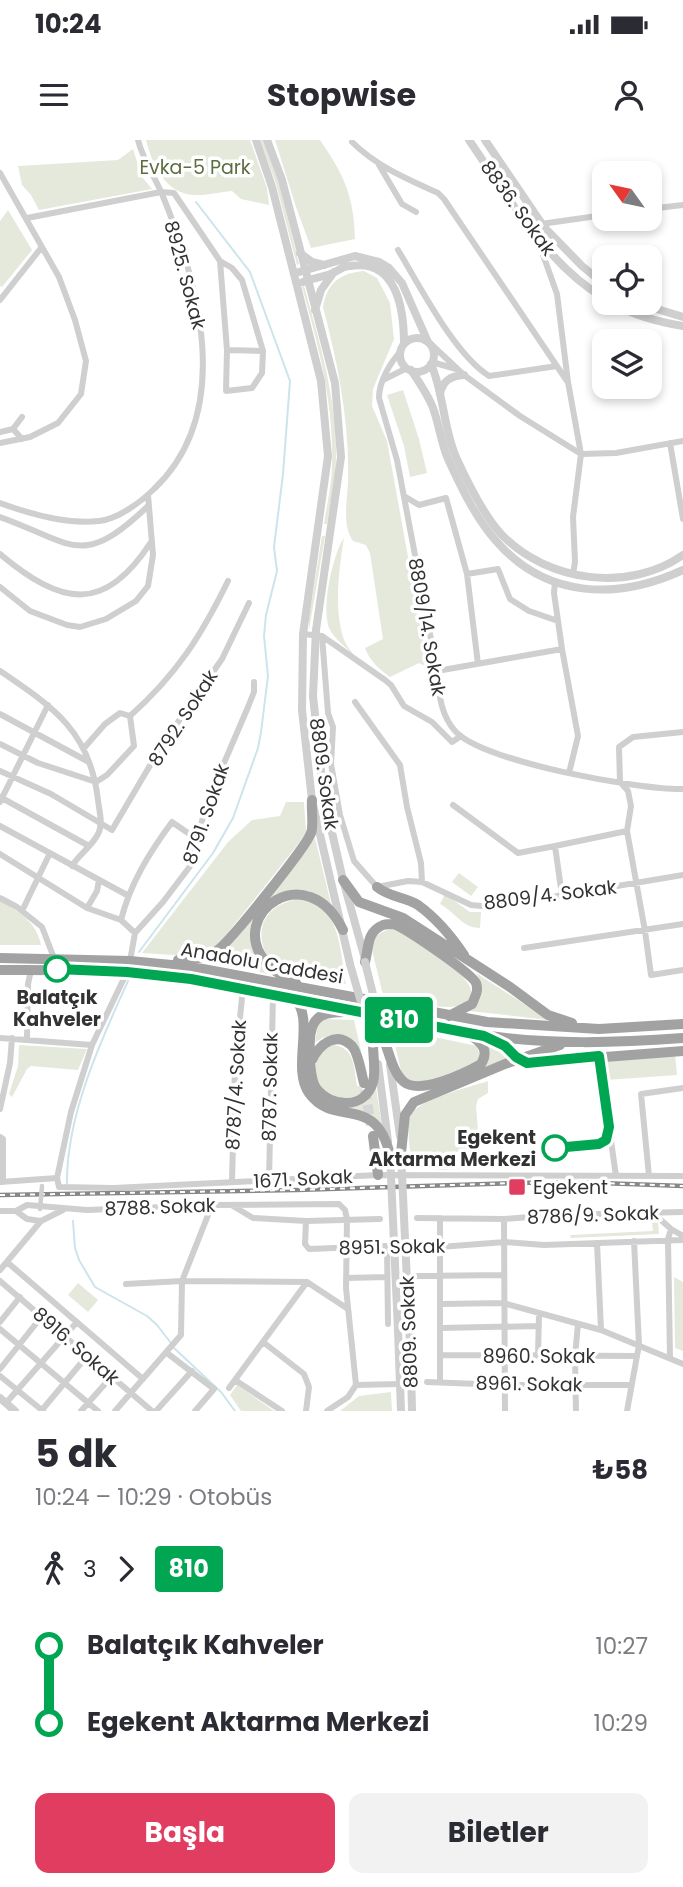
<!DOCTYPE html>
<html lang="tr">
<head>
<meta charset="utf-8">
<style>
	body { margin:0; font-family:Poppins,sans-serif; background:#f2f2f3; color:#2b2b33; height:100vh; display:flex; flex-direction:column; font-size:26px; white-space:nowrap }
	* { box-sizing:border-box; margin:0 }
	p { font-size:23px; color:#7c7c81 }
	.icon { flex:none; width:38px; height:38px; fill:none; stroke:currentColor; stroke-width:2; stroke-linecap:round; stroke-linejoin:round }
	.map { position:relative; height:1271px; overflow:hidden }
	.sheet { display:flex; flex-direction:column; background:#fff; flex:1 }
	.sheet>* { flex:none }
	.badge { padding:0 14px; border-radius:5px; font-size:24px; line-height:46px }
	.needle { width:46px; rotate:303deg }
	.buttons { position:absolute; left:592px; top:21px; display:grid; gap:14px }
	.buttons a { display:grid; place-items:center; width:70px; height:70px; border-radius:14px; background:#fff; box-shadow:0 4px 10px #0003; font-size:35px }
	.map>.badge { position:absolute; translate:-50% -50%; box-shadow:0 0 0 4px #fff }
	.legs { display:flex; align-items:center; gap:10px; height:77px; padding:0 35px; font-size:23px }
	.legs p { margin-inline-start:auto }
	.head { display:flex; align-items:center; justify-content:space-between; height:119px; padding:0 35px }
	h1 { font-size:38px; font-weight:700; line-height:52px }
	.action { display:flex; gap:14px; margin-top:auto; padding:14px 35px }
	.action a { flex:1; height:80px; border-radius:14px; background:#e13d61; color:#fff; font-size:28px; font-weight:700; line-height:80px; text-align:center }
	.action a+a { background:#f2f2f3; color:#2b2b33 }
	ul { padding:0 35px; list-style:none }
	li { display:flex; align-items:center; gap:24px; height:77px; font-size:26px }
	li i { display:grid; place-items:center; width:10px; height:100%; margin:0 9px; background:currentColor }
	li i::after { content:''; width:18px; height:18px; margin:-9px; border:5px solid; border-radius:50%; background:#fff }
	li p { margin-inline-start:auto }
	li:first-child i { background:linear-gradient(#0000 50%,currentColor 0) }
	li:last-child i { background:linear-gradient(currentColor 50%,#0000 0) }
	.status { display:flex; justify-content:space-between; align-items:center; height:49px; padding:0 35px; background:#fff; direction:ltr }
	.status svg { height:19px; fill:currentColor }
	header { display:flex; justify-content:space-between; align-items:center; height:91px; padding:0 35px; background:#fff; font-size:32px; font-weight:700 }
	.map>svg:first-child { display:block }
	.green { fill:#e4e9dc }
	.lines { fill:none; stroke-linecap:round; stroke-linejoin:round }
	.stream { stroke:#cce4eb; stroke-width:2 }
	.trunk-tunnel { stroke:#d6d6d6; stroke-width:10; stroke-dasharray:10 5; stroke-linecap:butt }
	.minor { stroke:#cfcfcf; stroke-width:6 }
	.tertiary { stroke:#cfcfcf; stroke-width:8 }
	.trunk { stroke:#a2a2a2; stroke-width:10 }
	.rail-casing { stroke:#878787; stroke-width:4.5 }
	.rail { stroke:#fff; stroke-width:2; stroke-dasharray:5; stroke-linecap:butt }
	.pedestrian-bridge { stroke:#cfcfcf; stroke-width:4.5 }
	.tertiary-bridge { stroke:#cfcfcf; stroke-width:8 }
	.line-1-casing { stroke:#fff; stroke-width:16 }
	.line-1 { stroke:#00a651; stroke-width:10 }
	.stop-1-dot { fill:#fff; stroke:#00a651; stroke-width:3.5 }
	.poi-dot { fill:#e13d61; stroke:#fff; stroke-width:2.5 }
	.labels { text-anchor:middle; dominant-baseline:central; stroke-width:7; stroke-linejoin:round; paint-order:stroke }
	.park-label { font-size:19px; fill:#5c6e40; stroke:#fff }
	.street-label { font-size:19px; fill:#323232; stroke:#fff }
	.stop-label { font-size:19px; font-weight:bold; fill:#323232; stroke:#fff }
	.poi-label { font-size:19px; fill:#323232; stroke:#fff; text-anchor:start }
</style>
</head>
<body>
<div class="status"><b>10:24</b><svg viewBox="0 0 49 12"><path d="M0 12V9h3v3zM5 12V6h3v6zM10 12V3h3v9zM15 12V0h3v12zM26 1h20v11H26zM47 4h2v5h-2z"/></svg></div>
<header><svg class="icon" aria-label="menu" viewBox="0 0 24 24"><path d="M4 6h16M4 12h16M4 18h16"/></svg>Stopwise<svg class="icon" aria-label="person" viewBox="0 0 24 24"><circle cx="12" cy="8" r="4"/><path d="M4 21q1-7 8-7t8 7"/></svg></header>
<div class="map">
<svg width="683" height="1271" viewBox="0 0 683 1271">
	<rect width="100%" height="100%" fill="#fff"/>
	<path class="green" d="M146,0H250L267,48L269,65L241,59L232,51C219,52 205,56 193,55C165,53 152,24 146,0Z
		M260,0H263L280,46L299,124L297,125L276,44Z
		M275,0H320C344,35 354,56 355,99L311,108L296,67Z
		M133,9L142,37L152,49L39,70L31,55L22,45L18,26L118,20Z
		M8,70L32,110L2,147L0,146V81Z
		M364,131L377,138L390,163L394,199L373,249L372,266L387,301L428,527L419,523L390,537C379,529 370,521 365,508L383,499L370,413L366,405L353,401C342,385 347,362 348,343C350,284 338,224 323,167C327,143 340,133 364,131Z
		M304,146C321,207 341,272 335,337C333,353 329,369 327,384H324C327,364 332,344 332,324C334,264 318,204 302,147Z
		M403,250L419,299L427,333L410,337L404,306L387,255Z
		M322,396H325L309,490V478Z
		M344,398C339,428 333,473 345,502C347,507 352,511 353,515C346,507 335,499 330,490C320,471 333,413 344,398Z
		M286,662H304L306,692L299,703L218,805C197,820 167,814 142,813L228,702L252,680L280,676Z
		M315,698L331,764L309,751L280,754L251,794C253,811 257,821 268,834L210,821L219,814Z
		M459,733L478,747L471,756L452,742Z
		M445,754L470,772H481L480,788C462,788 455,772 440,764Z
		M296,759C303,760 312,761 318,765C341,780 341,819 346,844C326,841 301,840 283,831C264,821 254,793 268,775C274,766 286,762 296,759Z
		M0,761C19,771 37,783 41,805H0Z
		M392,789C408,795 479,837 471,856C469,861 464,865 459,866C435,870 406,860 383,855L371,806C375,795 381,791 392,789Z
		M476,833L549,880L470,871C484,860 485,848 476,833Z
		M324,879L354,880L361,911L333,895L322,898L315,903L318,884Z
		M391,888L477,906L480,917L472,926L421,943L412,941L404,937L401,931Z
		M487,903L512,916L481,931L490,916Z
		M19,905L87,909L78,930L31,926L27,929L12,957L9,954L18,926Z
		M334,905C355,908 354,928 357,946L362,945L363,951C344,970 308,949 316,922C317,917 322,912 325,907Z
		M675,914L677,935L606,940L605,920Z
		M488,941V953L478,959L476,966L481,1028L442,1030L412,1027C411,1011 406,992 410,977C414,960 471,947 488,941Z
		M376,948L382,986L346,968Z
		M635,1074H649L658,1081L659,1094L571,1098L570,1095L653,1091L652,1082L648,1077L635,1078Z
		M674,1137L683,1142V1211L675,1208Z
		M78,1143L98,1160L88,1172L68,1155Z
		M237,1245L274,1271H241L230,1255Z
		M391,1252L392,1271H340L359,1256Z"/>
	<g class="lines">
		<path class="stream" d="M139,812L213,713L233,678L258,608L261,592L268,536L264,496L266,475L277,431L274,407L283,334L290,241L250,132L196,62
			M67,1044C66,976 101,900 129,839
			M73,1081L75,1108L79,1120L95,1147L147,1176L157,1185L171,1203
			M174,1208L221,1252L235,1271"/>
		<path class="trunk-tunnel" d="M365,950L371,985"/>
		<path class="minor" d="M352,2C376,26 407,39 438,53L444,59L567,241
			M379,25L402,64L416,72
			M0,33L59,137L75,180L86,221L81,254L58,283L30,297L0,303
			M649,69L683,65
			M27,78L161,52L174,53L220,121L232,128L242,140L263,211L262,233L252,248L226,251L227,210L220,121
			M541,84L604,75
			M541,102L542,112L557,154L568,242L581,314L573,377L575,422L573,434
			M398,110C420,146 454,214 489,236L557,226
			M0,160L41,108
			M432,205L464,235L520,276L581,314L616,313L683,301
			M227,210L263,211
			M401,211C390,223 379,241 379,258L397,320L437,531C439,553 440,575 456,592C485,622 639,650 683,649
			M432,222L456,229
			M383,240L407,228
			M13,289L22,277
			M0,292L13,289L22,299
			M670,303L683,379
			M404,356L419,365L446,358L467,434L478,524
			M0,363C30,374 67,385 99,381C118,379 141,362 154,349C235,272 199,144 162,54C154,35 143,20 138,0
			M0,377C73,403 81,430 148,366
			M0,414C61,465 104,475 151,402
			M467,434L498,429L510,459L529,471L558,481
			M555,442L554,453L562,509L578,596L569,633
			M0,447L30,471L67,485L80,487L106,479L136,461L148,446L153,415L148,355
			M303,494L322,496L385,540L391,545L404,566L432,582L452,602L461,596
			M322,496L328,573L333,587L331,624L340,675L354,721L377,747L408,741L422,742L471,765L492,767L683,735
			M0,531C53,567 90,591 98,660C99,670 103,682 99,692C93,706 79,714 72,726
			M437,531L562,509
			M355,562L400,625L407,667L421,723L422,742
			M0,574L87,621
			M683,592L633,597L619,607L620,642L628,651L631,666L627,691L645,791L651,835L683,830
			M0,604L38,623L96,642L107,635L134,606L130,576
			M84,608L105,584L120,573L130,576C177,534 201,496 228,441
			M0,631L51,654L112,690L162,605L222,519L249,463
			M0,657L89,706
			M0,662L48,565
			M453,665L518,713L555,706
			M0,686L127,755
			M0,714L87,768L121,780L135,793
			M562,756L555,706L627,691
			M0,758L17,767L42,787L54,818
			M87,768L97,751L99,740
			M22,771L49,715
			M121,780C130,744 149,713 172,682L198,700
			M135,793L163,762L191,725L206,665L248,567L254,552V542
			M524,808L683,784
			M130,821L135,793
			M0,898L92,905
			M27,898L28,844L31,830
			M599,916L616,1036
			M0,969L10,923L12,898
			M0,997L3,999V1042
			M649,1036L641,954L683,948
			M57,1038L59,1047L114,1048L378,1035L683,1036
			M57,1038L71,972L92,905L127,832
			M269,1041L273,854
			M0,1042L57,1038
			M232,1042L235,927L243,848
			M233,1066L253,1078L306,1081L380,1079
			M0,1071H16L27,1079L41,1081
			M16,1071L27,1065L87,1070L212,1065L339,1064L345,1070L347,1079L346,1148L356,1245L348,1257L327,1271
			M652,1072L671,1089L683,1096
			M417,1078L504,1079L554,1075L683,1072
			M440,1078V1242
			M504,1079L505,1271
			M306,1081L305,1104L309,1109L385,1106L440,1107L505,1102L544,1105L683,1100
			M597,1103L601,1190
			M387,1106L388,1184
			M7,1122L143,1239
			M0,1130L41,1081L63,1070
			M417,1136L503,1135
			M346,1138L387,1137
			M0,1141L152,1271
			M126,1144L182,1141L307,1142L348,1169
			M442,1164L503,1163L601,1190L683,1224
			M0,1182L20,1157
			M440,1188L539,1186
			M0,1189L98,1271
			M263,1202L304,1234L309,1247L306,1271
			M167,1213L214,1249L195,1271
			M441,1215L637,1216
			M538,1216L539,1173
			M670,1218L668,1099L671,1089
			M0,1229L42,1176
			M0,1236L43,1271
			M235,1240L282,1271
			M427,1242L504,1245H630
			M356,1245L400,1244
			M229,1248L307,1142
			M6,1263L77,1182
			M42,1270L87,1216
			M81,1271L112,1236
			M115,1271L181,1195L182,1141L212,1065
			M156,1271L192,1231
			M576,1271L575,1216L578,1184
			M627,1271L639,1205L634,1101"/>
		<path class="tertiary" d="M256,0L272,47L321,241L328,316L303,494L302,570L312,660L350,824
			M267,0L282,40L335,243L341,317L316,490L313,556L324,658L343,740L365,819
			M469,0C506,54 547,125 604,158
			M485,0L544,87L582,126L604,144
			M300,113L312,122L324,125
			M299,132L355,116L379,122L389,128L402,143L428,202
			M303,142C313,138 325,137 335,132C340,129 344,126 350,126C397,118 404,170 404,204
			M612,163C633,175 658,182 683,186
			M637,163L683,177
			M315,170L321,150L334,132
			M400 215a17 17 0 1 1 34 0a17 17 0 1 1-34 0Z
			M431,224C444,254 443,287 456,317C466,339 485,377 502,395C548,442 629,453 683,415
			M411,230C419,242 428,255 433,268C439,284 441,303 448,319C461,347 476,379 497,402C547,459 618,460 683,430
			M440,254C443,240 451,236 464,235
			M378,924L388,1001
			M390,925L400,996
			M398,1190L401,1271
			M411,1227L412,1271
			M0,1258L15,1271"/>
		<path class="trunk" d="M343,740L359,762L403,778L510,847L548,875L572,883
			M377,747C389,757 405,757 418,765C436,778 452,797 464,815
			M0,818L130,821L192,827L487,882L599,889L683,884
			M178,820C191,820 204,818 215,812C227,806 306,707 311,693C314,685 311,670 312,660
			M365,822C369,808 366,792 383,785C386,784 389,784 393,784C404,787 473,834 476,843C479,851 475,857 472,864L449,876
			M0,830C64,830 127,829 191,839C288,854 384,882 482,895C549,905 616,903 683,898
			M296,843C285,837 273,832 265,821C227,774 307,716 343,790
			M294,858C316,878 291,928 309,953C335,989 375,952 390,1015
			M343,872C333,873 320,872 314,883C307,895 309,937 316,948C331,968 365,970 373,942C376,931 373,916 373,904
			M491,899L505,906L527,923L683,911
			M385,903C390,915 393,933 404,942C420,955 465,933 481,924C490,910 481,902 469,894
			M312,920C319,905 336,890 352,906C359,914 361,933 364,943
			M373,996L378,1035
			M401,1013L405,975L414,962L505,924L560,905"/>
		<g class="rail-casing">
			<path id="rail" d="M0,1055L297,1050L515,1043L573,1042L683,1046"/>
		</g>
		<use href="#rail" class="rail"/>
		<path class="pedestrian-bridge" d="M40,1069L42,1046"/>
		<path class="tertiary-bridge" d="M365,822L385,903
			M350,824L373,904
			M401,1013L411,1227
			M390,1015L398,1190"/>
	</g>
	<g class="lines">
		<g class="line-1-casing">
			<path id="line-1" d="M57,829L127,832L191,839L484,896L505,906L516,917L527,923L599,916L609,987L606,1000L599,1004L555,1008"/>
		</g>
		<use href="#line-1" class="line-1"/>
	</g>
	<g class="stop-1-dot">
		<circle cx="57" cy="829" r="12"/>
		<circle cx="555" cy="1008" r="12"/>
	</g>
	<rect class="poi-dot" x="508" y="1038" width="18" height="18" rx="3.5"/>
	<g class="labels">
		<g class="park-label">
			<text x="195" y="27">Evka-5 Park</text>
		</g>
		<g class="street-label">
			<text transform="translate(518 68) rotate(54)">8836. Sokak</text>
			<text transform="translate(185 135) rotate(75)">8925. Sokak</text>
			<text transform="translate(427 487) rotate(80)">8809/14. Sokak</text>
			<text transform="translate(183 578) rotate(-57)">8792. Sokak</text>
			<text transform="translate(324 634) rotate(82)">8809. Sokak</text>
			<text transform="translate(206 674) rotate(-71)">8791. Sokak</text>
			<text transform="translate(550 755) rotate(-7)">8809/4. Sokak</text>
			<text transform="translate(262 823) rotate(10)">Anadolu Caddesi</text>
			<text transform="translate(236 945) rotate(-87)">8787/4. Sokak</text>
			<text transform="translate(270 947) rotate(-89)">8787. Sokak</text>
			<text transform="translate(303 1039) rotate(-3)">1671. Sokak</text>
			<text transform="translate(160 1067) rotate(-2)">8788. Sokak</text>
			<text transform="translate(593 1075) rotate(-2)">8786/9. Sokak</text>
			<text transform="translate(392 1107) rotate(-1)">8951. Sokak</text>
			<text transform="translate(409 1192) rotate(-92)">8809. Sokak</text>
			<text transform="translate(76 1206) rotate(41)">8916. Sokak</text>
			<text x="539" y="1216">8960. Sokak</text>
			<text transform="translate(529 1244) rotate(1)">8961. Sokak</text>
		</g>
		<g class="stop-label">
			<text x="57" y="857">Balatçık<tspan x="57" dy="22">Kahveler</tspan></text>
			<text x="536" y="997" text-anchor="end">Egekent<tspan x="536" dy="22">Aktarma Merkezi</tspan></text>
		</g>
		<g class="poi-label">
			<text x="533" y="1047">Egekent</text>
		</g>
	</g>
</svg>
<div class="buttons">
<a><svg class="needle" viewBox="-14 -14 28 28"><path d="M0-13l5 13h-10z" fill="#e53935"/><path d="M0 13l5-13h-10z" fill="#7c7c81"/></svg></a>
<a><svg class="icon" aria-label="locate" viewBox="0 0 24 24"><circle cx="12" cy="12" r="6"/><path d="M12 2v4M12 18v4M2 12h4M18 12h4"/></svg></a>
<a><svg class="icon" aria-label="layers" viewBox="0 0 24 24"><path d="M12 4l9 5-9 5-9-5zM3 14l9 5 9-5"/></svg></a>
</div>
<b class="badge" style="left:399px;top:880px;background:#00a651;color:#fff">810</b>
</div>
<section class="sheet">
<div class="head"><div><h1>5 dk</h1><p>10:24 – 10:29 · Otobüs</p></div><b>₺58</b></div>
<div class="legs"><svg class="icon" aria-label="walk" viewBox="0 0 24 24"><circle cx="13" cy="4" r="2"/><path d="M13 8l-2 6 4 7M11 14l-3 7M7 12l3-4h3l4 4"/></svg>3<svg class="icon" aria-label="forward" viewBox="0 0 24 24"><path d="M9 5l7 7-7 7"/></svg><b class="badge" style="background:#00a651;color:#fff">810</b></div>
<ul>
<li><i style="color:#00a651"></i><b>Balatçık Kahveler</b><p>10:27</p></li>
<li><i style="color:#00a651"></i><b>Egekent Aktarma Merkezi</b><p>10:29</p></li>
</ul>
<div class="action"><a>Başla</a><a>Biletler</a></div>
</section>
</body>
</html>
